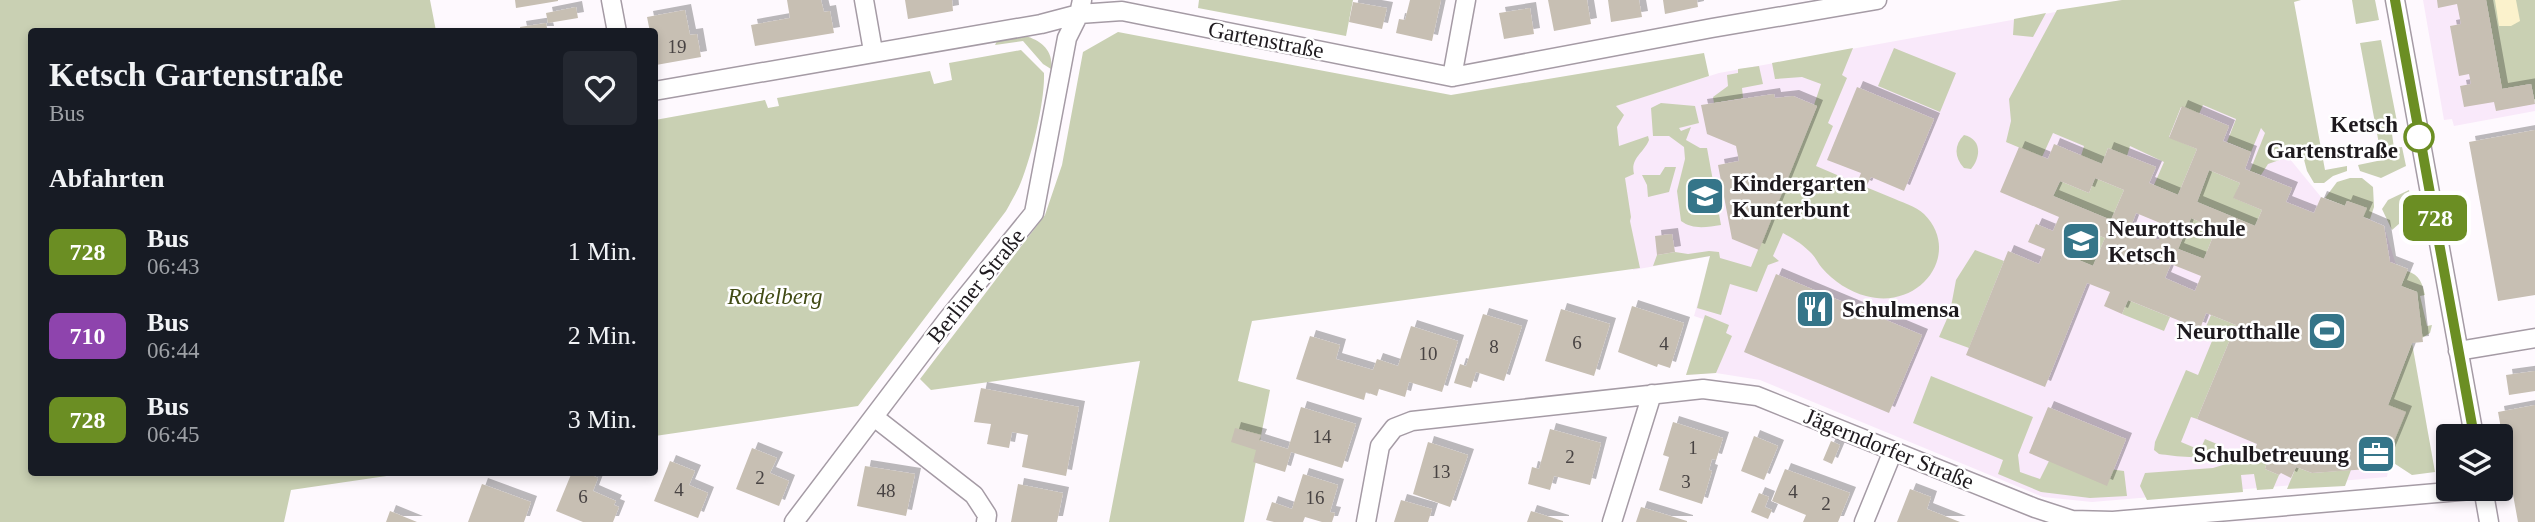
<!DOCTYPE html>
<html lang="de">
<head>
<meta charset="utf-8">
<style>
	body { margin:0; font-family:"Times New Roman",serif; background:#242831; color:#f1f3f6; height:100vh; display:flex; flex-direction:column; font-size:26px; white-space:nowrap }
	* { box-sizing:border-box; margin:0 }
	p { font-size:23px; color:#9ea1a6 }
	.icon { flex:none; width:38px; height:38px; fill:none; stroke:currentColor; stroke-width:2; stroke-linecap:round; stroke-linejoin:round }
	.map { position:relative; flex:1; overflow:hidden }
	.details { position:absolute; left:28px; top:28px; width:630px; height:448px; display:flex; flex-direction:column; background:#171b24; border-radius:7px; box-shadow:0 4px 10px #0003 }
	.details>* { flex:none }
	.badge { padding:0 14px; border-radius:10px; font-size:24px; line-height:46px }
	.controls { position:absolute; left:2436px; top:424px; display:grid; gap:14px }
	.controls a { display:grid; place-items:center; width:77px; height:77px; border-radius:7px; background:#171b24; box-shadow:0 4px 10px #0003; font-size:35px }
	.map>.badge { position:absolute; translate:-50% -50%; box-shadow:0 0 0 4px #fff }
	h2 { padding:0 21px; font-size:26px; line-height:63px }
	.round { display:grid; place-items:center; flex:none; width:74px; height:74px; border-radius:7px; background:#242831 }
	.head { display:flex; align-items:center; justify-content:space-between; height:119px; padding:0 21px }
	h1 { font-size:33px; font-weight:800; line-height:52px }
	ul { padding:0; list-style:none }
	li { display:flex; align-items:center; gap:21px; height:84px; padding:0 21px }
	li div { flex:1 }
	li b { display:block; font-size:26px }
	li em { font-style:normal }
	li .badge { min-width:77px; font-weight:700; text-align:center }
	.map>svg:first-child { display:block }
	.built { fill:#f9e9fa }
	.green { fill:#c9d0b3 }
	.sand { fill:#fbf2cc }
	.building { fill:#c7bfb3; fill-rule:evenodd; filter:url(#shadow) }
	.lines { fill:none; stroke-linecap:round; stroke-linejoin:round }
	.street-casing { stroke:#a59ba5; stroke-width:21 }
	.street { stroke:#fff; stroke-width:18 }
	.line-casing { stroke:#fff; stroke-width:16 }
	.line { stroke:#6b8e23; stroke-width:10 }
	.stop-dot { fill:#fff; stroke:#6b8e23; stroke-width:3.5 }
	.labels { text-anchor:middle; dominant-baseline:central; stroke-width:5; stroke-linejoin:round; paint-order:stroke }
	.number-label { font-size:19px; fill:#484343 }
	.street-label { font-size:23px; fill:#1e1a1e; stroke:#fff }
	.stop-label { font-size:23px; font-weight:bold; fill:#1e1a1e; stroke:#fff; text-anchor:end }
	.poi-label { font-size:23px; font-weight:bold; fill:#1e1a1e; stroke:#fff; text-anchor:start }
	.park-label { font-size:23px; font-style:italic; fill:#414b14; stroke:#fff }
</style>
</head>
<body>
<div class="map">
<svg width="2535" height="522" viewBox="0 0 2535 522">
	<defs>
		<filter id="shadow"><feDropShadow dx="6" dy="-6" stdDeviation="0" flood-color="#0004"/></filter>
	</defs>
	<rect width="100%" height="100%" fill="#fef9fe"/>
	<path class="built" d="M2122,0L2258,120L2321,197L2384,226L2412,317L2387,477L2092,502L2043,497L1760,380L1716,373L1686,375L1703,319L1694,316L1711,256L1633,270L1602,110L1719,73Z
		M2423,0H2535V111L2454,126L2452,119L2444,120Z"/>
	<path class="green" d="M0,0H430L436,31L32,32V472L407,473L291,490L284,522H0Z
		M1199,0H1353L1346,36L1198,8Z
		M2122,0H2301L2294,2L2325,170L2347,166V171L2333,176L2324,183H2314L2307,171L2302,152L2268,164L2261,175L2250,171L2265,133L2261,128L2251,152L2227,142L2236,119L2203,105L2199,114L2181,107L2169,137L2197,149L2178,195L2154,185L2164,162L2130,146L2127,156L2108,148L2102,164L2081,156L2084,146L2053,133L2042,157L2006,142L2011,121L2009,99L2057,10Z
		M2352,0H2375L2379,20L2356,24Z
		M2486,0H2535V104L2531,84L2502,89Z
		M2046,13L2033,37L2013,35L2014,19Z
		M1118,32L1451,95L1704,53L1709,76L1616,106L1624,115L1617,127L1619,146L1648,136L1649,140C1644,153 1630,158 1634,174L1625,178L1631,217L1630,221L1640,268L1252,321L1238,381L1270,390L1244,522H1109L1140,361L931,390L920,379L1045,215L1062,165L1083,52Z
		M1025,36C1041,40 1054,51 1051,69L1043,64L1023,41L995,45L998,39Z
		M2381,40L2399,132L2392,134L2394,148L2402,147L2406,166L2381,178L2360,171L2358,165L2382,160L2360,43Z
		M1853,48L1842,75L1847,78L1828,123L1833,126L1816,166C1841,177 1866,187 1890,197C1901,202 1916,206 1924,214C1963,253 1920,311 1866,296C1850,292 1833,281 1822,268C1817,262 1815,256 1809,251C1801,243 1792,238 1783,233L1773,256L1779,261L1768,265L1757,292L1730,284L1721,315L1697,308L1710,256L1653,266L1657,255L1675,252L1688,254L1709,251L1719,252L1720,258L1751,267L1817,106L1814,105L1821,84L1802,77L1775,79L1772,63Z
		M1894,48L1956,73L1940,112L1878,86Z
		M1021,50L1044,73C1045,101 1032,155 1021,182C1017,192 1011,202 1006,211L858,406L655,436V120L765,100L768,108L779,106L777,98L930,71L934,84L952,80L949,63Z
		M1759,66L1763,84L1742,88L1743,98L1714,103L1713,97L1728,86L1727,75L1738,73V69Z
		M1661,103L1695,106L1699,123L1679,128L1681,131L1691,127L1686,140L1700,148H1707L1721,225C1707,227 1693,230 1681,221L1677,191L1685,159L1684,147L1669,136H1653L1651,108Z
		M1964,135C1982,139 1981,157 1971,169L1964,168C1954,157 1954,145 1964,135Z
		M1665,167H1676L1669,192L1648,197L1647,185L1642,175H1660Z
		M2209,170L2240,183L2234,198L2262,210L2255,226L2197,202Z
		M2095,178L2124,190L2111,220L2053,196L2060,181L2089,193Z
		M2350,178H2362L2373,187L2374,207L2370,219L2363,217L2366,208L2347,201L2345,206L2325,198L2337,182Z
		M2409,190L2416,231L2400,223L2392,230L2382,209L2388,200Z
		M2191,218L2216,229L2204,259L2178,249Z
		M2076,226L2105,238L2093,266L2064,254Z
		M1975,250L2004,261L1969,348L1939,337L1950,312L1956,280Z
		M2407,271C2420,275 2422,283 2425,295L2420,296L2427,326L2432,325L2430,333L2422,338L2417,292L2401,286Z
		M2128,300L2170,317L2164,331L2122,314Z
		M1705,315L1729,325L1726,333L1732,336L1716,373L1686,375Z
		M2211,315L2236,325L2197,419L2191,417L2181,442L2200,450L2205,439L2217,444L2218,447C2207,462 2175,456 2159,454L2154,450L2155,442L2186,370L2198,375L2212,341L2202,336Z
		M2412,343L2435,472L2412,475L2386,458L2388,405Z
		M1931,376L2033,417L2018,455L2020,472L2040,479L2049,461L2124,471L2127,496L2090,498L2041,492L1998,474L2003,460L1913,423Z
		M2252,456L2267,462L2265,469L2279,475L2273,489L2257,490L2254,474L2241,475L2243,492L2147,500L2140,486L2145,473L2213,468Z
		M2296,467L2312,473L2351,470L2345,486L2287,489Z"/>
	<path class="sand" d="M2495,0H2516L2520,21L2511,26H2499Z"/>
	<path class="building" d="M515,0H558V1L516,8Z
		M787,0H821L824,12L830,11L834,33L755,46L751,25L790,18Z
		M905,0H952L953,11L908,19Z
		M1410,0H1441L1432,41L1396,33L1399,19L1405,20Z
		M1548,0H1587L1591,24L1554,31Z
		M1608,0H1639L1642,17L1611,22Z
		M1663,0H1697L1698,7L1665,14Z
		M2437,0H2486L2502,89L2531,84L2535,104L2496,111L2494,102L2464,107L2460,86L2471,84L2469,74L2459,76L2450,26L2461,24L2457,4L2438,8Z
		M1353,2L1387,8L1382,29L1349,22Z
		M576,7L578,18L548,23L546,13Z
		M1530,8L1534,34L1504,39L1499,13Z
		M685,10L690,35L697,34L701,57L656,65L654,32H650L647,17Z
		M546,23L548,32H521L520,27Z
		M1857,87L1934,119L1904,191L1871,177L1866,187L1857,183L1861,173L1827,160Z
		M1774,94L1775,98L1793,96L1817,106L1759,250L1732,239L1718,165L1739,161L1736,146L1707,134L1701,105Z
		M2182,106L2229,126L2223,141L2251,152L2245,169L2292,188L2286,202L2314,213L2321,197L2345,206L2347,201L2367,208L2363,217L2384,226L2390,262L2408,269L2401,286L2417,292L2423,342L2412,343L2388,405L2406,412L2383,468L2312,473L2296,467L2291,478L2281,473L2279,475L2265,469L2267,462L2252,456L2257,444L2197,419L2236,325L2206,313L2200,329L2128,300L2122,314L2104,306L2110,292L2087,283L2045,387L1966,355L2008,251L2039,264L2045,249L2028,242L2036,224L2053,231L2059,217L2000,192L2019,147L2048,159L2054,144L2102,164L2108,148L2156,167L2149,183L2178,195L2197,149L2169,138ZM2209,170L2240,183L2233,198L2262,210L2255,226L2197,202ZM2095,178L2124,190L2111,220L2053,196L2060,181L2089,193ZM2136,213L2165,225L2159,240L2130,229ZM2191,218L2216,229L2204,259L2178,249ZM2076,226L2105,238L2093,266L2064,254ZM2171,264L2201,276L2195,291L2165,278Z
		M2535,130V295L2498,301L2469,142Z
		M1672,234L1675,252L1657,255L1655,236Z
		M1776,274L1922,335L1889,413L1744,352Z
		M1632,306L1684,323L1670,368L1658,364L1657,367L1618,352Z
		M1561,309L1610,324L1594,376L1545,361Z
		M1483,314L1522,326L1504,381L1476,372L1471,388L1454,383L1460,364L1466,366Z
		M1411,326L1458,341L1442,392L1409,382L1405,397L1379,389L1377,396L1366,392L1364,400L1296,379L1310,336L1340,345L1336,359L1373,370L1377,359L1398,366Z
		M2535,371V391L2509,395L2506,375Z
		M981,388L1079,407L1066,476L1022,467L1028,435L1012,432L1009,448L987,444L991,424L974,422Z
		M2535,405V522H2518L2498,412Z
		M1301,407L1356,424L1342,468L1291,452L1285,472L1253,462L1256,450L1231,442L1235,428L1261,435L1259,440L1288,449Z
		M2048,407L2126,439L2107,486L2029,453Z
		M1673,422L1723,438L1716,460L1712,459L1709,470L1712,471L1702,504L1659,490L1669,457L1663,455Z
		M1550,429L1601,443L1590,485L1554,476L1550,490L1528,484L1532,467L1539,469Z
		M1754,436L1778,446L1764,480L1741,471Z
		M1831,441L1840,445L1832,464L1823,460Z
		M1428,442L1468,455L1450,507L1413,494Z
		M752,448L777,458L770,473L789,481L779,506L736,489Z
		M670,461L695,471L689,485L708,493L698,518L654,501Z
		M865,466L915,474L906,516L857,506Z
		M1785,469L1850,493L1838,522H1803L1806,515L1772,501Z
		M572,472H585L598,478L593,491L616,501L614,505L619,507L613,522H583L556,511Z
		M1303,474L1338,485L1330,512L1335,513L1332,522H1322L1305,517L1303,522H1274L1266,520L1272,502L1292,509Z
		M482,484L531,502L524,522H468Z
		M1018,484L1063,493L1057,522H1011Z
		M1910,489L1931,497L1927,509L1960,522H1897Z
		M1759,493L1769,497L1765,507L1772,510L1768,519L1751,512Z
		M1401,500L1432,509L1428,522H1394Z
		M1641,507L1687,521V522H1636Z
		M390,511L417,522H386Z
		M1531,511L1563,521V522H1527Z"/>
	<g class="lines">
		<g class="street-casing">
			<path id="street" d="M611,0L617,32
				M864,0L873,51
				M2395,0L2474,436
				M1452,77L1466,0
				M654,91L1041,24L1079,14L1122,11L1452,77L1712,28L1877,0
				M2458,351L2535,338
				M874,417L974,495L987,515L986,522
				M2483,488L2489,522
				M794,522L947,320L1034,213L1067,38L1079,14L1082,0
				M1366,522L1380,446L1394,428L1412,421L1703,389L1757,396L2035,508L2072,520L2113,521L2483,489
				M1612,522L1652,394
				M1864,522L1893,451"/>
		</g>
		<use href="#street" class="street"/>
	</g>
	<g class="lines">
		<g class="line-casing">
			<path id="line" d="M2395,0L2474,436"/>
		</g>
		<use href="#line" class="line"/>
	</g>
	<defs>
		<g id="school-square" transform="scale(2.0125)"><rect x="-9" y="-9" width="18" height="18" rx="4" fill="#357589" stroke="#fff"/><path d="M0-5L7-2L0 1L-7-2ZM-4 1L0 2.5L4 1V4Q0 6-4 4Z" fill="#fff"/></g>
		<g id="restaurant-square" transform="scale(2.0125)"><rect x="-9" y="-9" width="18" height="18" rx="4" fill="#357589" stroke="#fff"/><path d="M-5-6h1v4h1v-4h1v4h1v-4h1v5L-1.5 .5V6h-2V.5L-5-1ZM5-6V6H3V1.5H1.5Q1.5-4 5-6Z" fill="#fff"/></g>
		<g id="stadium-square" transform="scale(2.0125)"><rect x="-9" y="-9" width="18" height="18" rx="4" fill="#357589" stroke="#fff"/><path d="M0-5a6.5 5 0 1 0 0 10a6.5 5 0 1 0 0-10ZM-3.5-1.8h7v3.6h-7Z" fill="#fff"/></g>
		<g id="office-square" transform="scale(2.0125)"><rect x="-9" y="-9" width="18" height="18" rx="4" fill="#357589" stroke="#fff"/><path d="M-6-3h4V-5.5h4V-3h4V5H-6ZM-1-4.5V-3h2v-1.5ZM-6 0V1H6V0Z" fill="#fff"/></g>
	</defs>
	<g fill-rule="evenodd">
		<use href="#school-square" x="1705" y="196"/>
		<use href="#school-square" x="2081" y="241"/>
		<use href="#restaurant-square" x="1815" y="309"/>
		<use href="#stadium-square" x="2327" y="331"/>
		<use href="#office-square" x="2376" y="454"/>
	</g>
	<circle class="stop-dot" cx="2419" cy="137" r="14"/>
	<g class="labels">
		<g class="number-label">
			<text x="677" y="46">19</text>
			<text x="1577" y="342">6</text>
			<text x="1664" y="343">4</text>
			<text x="1494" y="346">8</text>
			<text x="1428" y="353">10</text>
			<text x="1322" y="436">14</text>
			<text x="1693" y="447">1</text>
			<text x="1570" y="456">2</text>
			<text x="1441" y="471">13</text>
			<text x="760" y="477">2</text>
			<text x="1686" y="481">3</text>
			<text x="679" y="489">4</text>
			<text x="886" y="490">48</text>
			<text x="1793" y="491">4</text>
			<text x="583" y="496">6</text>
			<text x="1315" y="497">16</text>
			<text x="1826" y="503">2</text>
		</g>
		<g class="street-label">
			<text transform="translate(1266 40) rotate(11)">Gartenstraße</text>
			<text transform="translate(976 286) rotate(-51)">Berliner Straße</text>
			<text transform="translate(1889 449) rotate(22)">Jägerndorfer Straße</text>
		</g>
		<g class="stop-label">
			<text x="2398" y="124">Ketsch<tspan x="2398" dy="26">Gartenstraße</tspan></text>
		</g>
		<g class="poi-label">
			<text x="1732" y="183">Kindergarten<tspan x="1732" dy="26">Kunterbunt</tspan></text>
			<text x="2108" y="228">Neurottschule<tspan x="2108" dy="26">Ketsch</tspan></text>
			<text x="1842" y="309">Schulmensa</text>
			<text x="2300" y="331" text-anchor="end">Neurotthalle</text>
			<text x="2349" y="454" text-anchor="end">Schulbetreuung</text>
		</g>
		<g class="park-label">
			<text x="775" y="296">Rodelberg</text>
		</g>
	</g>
</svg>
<div class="controls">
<a><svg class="icon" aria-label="layers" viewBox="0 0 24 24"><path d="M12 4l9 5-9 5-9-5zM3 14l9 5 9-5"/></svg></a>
</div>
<b class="badge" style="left:2435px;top:218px;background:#6b8e23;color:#fff">728</b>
<section class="details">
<div class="head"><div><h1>Ketsch Gartenstraße</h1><p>Bus</p></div><a class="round"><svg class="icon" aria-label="heart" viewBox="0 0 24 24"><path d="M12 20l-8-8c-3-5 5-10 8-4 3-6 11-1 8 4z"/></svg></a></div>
<h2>Abfahrten</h2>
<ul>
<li><span class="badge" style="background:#6b8e23;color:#fff">728</span><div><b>Bus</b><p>06:43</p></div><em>1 Min.</em></li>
<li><span class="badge" style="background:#8e44ad;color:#fff">710</span><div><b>Bus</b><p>06:44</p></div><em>2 Min.</em></li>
<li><span class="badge" style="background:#6b8e23;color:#fff">728</span><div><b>Bus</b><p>06:45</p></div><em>3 Min.</em></li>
</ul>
</section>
</div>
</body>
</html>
